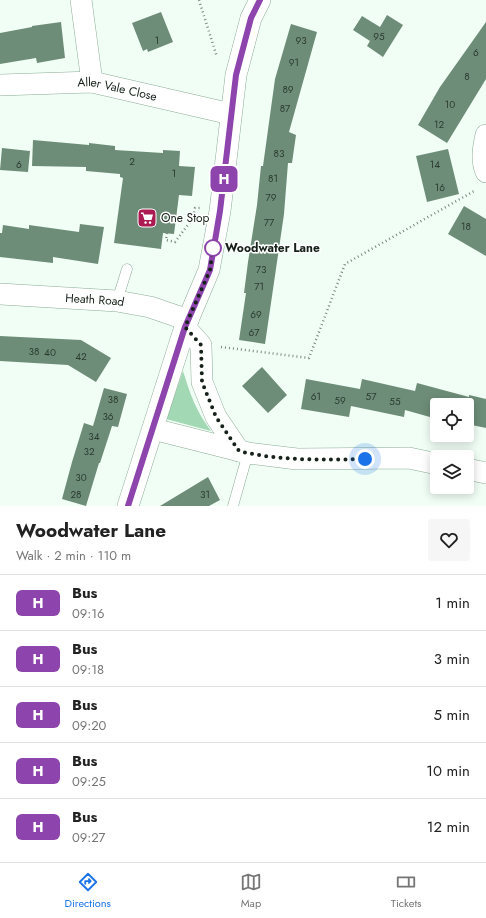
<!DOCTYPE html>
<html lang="en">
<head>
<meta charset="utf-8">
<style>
	body { margin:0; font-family:Jost,sans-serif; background:#f6f6f6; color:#222; height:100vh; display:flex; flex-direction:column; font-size:15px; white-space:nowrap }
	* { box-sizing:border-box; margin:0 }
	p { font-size:13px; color:#767676 }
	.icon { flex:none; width:22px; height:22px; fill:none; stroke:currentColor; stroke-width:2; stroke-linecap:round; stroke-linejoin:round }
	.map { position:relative; height:506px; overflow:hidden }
	.side { display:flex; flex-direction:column; background:#fff; flex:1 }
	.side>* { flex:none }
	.badge { padding:0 8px; border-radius:6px; font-size:14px; line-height:26px }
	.buttons { position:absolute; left:430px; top:398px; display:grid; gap:8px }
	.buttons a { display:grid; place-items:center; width:44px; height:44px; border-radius:4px; background:#fff; box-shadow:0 2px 10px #0003; font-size:20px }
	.you { position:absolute; width:20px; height:20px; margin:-10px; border:3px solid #fff; border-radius:50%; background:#1a73e8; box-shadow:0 0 0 6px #1a73e833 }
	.map>.badge { position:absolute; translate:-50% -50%; box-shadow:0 0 0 2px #fff }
	.round { display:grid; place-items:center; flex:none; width:42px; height:42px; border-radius:4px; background:#f6f6f6 }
	.headline { display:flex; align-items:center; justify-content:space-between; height:68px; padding:0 16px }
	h1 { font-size:19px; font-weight:700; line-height:30px }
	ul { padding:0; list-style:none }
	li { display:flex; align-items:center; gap:12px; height:56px; padding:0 16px; border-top:1px solid #e0e0e0 }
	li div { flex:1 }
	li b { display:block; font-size:15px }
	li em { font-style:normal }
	li .badge { min-width:44px; font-weight:700; text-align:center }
	.dock { display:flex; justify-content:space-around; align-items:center; height:56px; border-top:1px solid #e0e0e0; background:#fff; font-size:11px; color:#767676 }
	.dock a { display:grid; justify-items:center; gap:2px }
	.dock .current { color:#1a73e8 }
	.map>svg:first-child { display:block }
	.green { fill:#a3d8b5 }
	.building { fill:#6e8d78 }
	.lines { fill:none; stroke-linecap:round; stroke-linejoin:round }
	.lane-casing { stroke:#8dac97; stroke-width:11 }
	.street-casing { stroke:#8dac97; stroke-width:22 }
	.path { stroke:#7b877f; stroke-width:2.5; stroke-dasharray:1 3; stroke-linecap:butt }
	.lane { stroke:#fff; stroke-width:10 }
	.street { stroke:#fff; stroke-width:21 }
	.line-casing { stroke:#fff; stroke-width:9 }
	.line { stroke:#8e44ad; stroke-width:6 }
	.walk { stroke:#152119; stroke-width:4; stroke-dasharray:0 7.2 }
	.stop-dot { fill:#fff; stroke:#8e44ad; stroke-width:2 }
	.labels { text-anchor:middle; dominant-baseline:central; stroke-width:3; stroke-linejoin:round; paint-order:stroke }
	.number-label { font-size:10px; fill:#2b3c31 }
	.street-label { font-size:12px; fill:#152119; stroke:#fff }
	.poi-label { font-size:12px; fill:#152119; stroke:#fff; text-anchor:start }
	.stop-label { font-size:12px; font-weight:bold; fill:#152119; stroke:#fff; text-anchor:start }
</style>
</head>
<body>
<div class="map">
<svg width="486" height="506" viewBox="0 0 486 506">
	<rect width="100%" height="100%" fill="#f1fef5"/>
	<path class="green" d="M183,371C190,394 196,411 211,431L166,419Z"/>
	<path class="building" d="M161,12L173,42L148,52L147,49L143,51L132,23Z
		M387,15L403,25L383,57L367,46L370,41L353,30L362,16L380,27Z
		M61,22L65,58L37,63L36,58L0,64V33L32,27V26Z
		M486,22V79L447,143L418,125L440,87Z
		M291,24L317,32L289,132L296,135L292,163H288L284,214L265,344L239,340L246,293H244L248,262L257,205L261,166H263L275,79Z
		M33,140L89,145V143L115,146V150L163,153V150L180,151L179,166L195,167L192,196L179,195L174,234L163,233L161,249L114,243L123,178L120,177V174L86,171V167L32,166Z
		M2,148L30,151L28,172L0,170Z
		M448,149L459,194L427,202L416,156Z
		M464,206L486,219V256L448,234Z
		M80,224L104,227L98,264L53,257V263L0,257V233H2L3,225L29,229V225L79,232Z
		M0,336L81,340L111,358L96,382L68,365L0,361Z
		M262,367L287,395L268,413L242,386Z
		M306,379L360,389L362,379L415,391L417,383L469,397V395L486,399V428L467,424V405H437V419L405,410L404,417L351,406L349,417L301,409Z
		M104,388L127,394L118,427L112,426L100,463H99L86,506L62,499L72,462L84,423L93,426Z
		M208,477L220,500L209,506H160Z"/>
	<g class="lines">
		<g class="lane-casing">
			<path id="lane" d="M117,301L127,269
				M233,506L248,453"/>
		</g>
		<g class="street-casing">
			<g id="street">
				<path d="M81,0L92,82"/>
				<path id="s1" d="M0,85L92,82L231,114"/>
				<path d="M486,135C483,148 481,160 486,172"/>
				<path id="s2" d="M0,294L117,301L150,307L188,320"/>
				<path d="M185,327L201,345L202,382L216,417L239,451"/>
				<path d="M153,429L248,453L297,459L409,458L437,464"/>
				<path d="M467,469L486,473"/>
				<path d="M128,506L185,327L209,270L220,211L236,75L251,18L260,0"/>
			</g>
		</g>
		<path class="path" d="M199,0L217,57
			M167,233L166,240L175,242L193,218L195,208H200
			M221,347L309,358L345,264L476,190"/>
		<use href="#lane" class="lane"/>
		<use href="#street" class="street"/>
	</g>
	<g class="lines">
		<g class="line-casing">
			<path id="line" d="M128,506L185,327L210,270L220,211L236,75L251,18L260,0"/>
		</g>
		<use href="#line" class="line"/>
		<path class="walk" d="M213,248L210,270L185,327L201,345L202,382L216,417L239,451C279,461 325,460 365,459"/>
	</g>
	<defs>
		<g id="supermarket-square" transform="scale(1)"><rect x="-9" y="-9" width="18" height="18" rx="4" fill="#ab1a51" stroke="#fff"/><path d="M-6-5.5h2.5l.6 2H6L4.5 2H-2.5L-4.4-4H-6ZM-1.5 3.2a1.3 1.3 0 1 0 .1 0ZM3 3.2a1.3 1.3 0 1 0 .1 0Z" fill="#fff"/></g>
	</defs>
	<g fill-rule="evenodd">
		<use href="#supermarket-square" x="147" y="218"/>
	</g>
	<circle class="stop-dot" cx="213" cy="248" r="8"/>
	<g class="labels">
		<g class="number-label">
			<text x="379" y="36">95</text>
			<text x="157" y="40">1</text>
			<text x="301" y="40">93</text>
			<text x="476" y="52">6</text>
			<text x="294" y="62">91</text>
			<text x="467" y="76">8</text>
			<text x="288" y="89">89</text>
			<text x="450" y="104">10</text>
			<text x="285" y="108">87</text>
			<text x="439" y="124">12</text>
			<text x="279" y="153">83</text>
			<text x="132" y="161">2</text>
			<text x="19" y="164">6</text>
			<text x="435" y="164">14</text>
			<text x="174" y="173">1</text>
			<text x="273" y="178">81</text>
			<text x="440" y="187">16</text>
			<text x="271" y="197">79</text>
			<text x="269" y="222">77</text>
			<text x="466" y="226">18</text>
			<text x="261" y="269">73</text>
			<text x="259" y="286">71</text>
			<text x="256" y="314">69</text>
			<text x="254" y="332">67</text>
			<text x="34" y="351">38</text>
			<text x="50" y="352">40</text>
			<text x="81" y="356">42</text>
			<text x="316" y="396">61</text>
			<text x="371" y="396">57</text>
			<text x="113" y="399">38</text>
			<text x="340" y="400">59</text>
			<text x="395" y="401">55</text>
			<text x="108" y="416">36</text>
			<text x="94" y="436">34</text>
			<text x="89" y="451">32</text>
			<text x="81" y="477">30</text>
			<text x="76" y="494">28</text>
			<text x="205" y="494">31</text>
		</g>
		<g class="street-label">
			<text stroke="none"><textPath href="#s1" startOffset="118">Aller Vale Close</textPath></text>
			<text stroke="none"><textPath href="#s2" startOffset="95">Heath Road</textPath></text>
		</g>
		<g class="poi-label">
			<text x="161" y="218">One Stop</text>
		</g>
		<g class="stop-label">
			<text x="225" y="248">Woodwater Lane</text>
		</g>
	</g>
</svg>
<div class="buttons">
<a><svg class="icon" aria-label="locate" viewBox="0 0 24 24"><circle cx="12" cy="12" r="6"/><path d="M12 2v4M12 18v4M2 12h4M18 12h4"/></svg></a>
<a><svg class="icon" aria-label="layers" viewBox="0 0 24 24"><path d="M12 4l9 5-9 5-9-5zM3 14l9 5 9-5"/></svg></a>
</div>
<div class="you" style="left:365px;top:459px"></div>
<b class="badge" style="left:224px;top:179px;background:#8e44ad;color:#fff">H</b>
</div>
<section class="side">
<div class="headline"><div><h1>Woodwater Lane</h1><p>Walk · 2 min · 110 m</p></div><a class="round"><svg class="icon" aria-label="heart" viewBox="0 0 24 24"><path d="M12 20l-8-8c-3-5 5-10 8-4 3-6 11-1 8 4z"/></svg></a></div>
<ul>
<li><span class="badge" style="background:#8e44ad;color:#fff">H</span><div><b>Bus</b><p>09:16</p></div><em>1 min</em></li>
<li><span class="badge" style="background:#8e44ad;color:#fff">H</span><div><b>Bus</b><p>09:18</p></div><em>3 min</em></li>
<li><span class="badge" style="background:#8e44ad;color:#fff">H</span><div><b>Bus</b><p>09:20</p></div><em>5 min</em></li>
<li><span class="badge" style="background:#8e44ad;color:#fff">H</span><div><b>Bus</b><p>09:25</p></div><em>10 min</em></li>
<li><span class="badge" style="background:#8e44ad;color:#fff">H</span><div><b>Bus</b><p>09:27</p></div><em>12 min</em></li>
</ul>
</section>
<nav class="dock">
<a class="current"><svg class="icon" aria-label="directions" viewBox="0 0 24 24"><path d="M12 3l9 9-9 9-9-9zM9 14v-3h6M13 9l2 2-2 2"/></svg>Directions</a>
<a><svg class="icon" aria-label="map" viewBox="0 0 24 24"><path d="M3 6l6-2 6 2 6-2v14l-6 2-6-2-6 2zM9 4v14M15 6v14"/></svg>Map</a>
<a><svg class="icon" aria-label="tickets" viewBox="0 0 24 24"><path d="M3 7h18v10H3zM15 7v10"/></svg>Tickets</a>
</nav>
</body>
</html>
